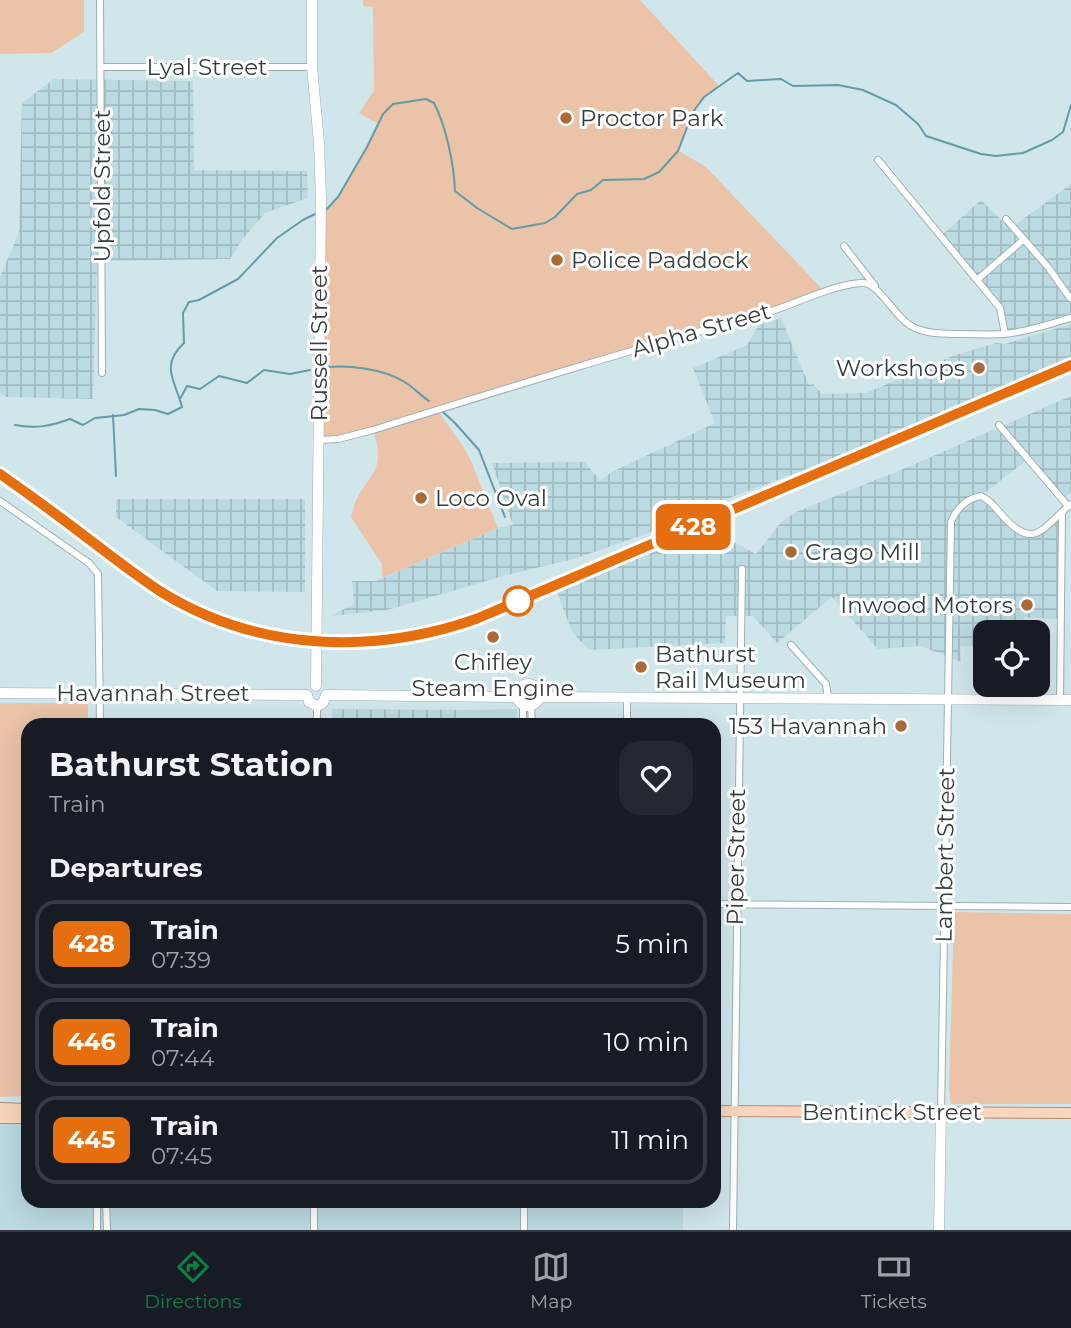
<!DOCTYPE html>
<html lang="en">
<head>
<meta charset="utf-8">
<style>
	body { margin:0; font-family:Montserrat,sans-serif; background:#242831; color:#f1f3f6; height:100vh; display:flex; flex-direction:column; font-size:26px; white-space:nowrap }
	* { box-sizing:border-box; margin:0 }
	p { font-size:23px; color:#9ea1a6 }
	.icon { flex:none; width:38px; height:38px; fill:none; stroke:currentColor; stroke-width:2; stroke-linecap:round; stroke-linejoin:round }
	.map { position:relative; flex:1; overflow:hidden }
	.details { position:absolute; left:21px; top:718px; width:700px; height:490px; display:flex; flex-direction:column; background:#171b24; border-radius:21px; box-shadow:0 7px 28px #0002 }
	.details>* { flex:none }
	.badge { padding:0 14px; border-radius:10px; font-size:24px; line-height:46px }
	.buttons { position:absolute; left:973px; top:620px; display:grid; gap:14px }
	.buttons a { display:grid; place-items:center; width:77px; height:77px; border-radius:14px; background:#171b24; box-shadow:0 7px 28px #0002; font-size:35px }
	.map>.badge { position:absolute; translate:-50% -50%; box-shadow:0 0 0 4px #fff }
	h2 { padding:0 28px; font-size:26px; line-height:63px }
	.round { display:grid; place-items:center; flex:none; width:74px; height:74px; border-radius:21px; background:#242831 }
	.summary { display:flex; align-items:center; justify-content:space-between; height:119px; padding:0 28px }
	h1 { font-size:33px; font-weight:700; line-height:52px }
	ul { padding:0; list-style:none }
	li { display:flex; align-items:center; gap:21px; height:88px; margin:0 14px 10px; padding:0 14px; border:4px solid #363941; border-radius:21px }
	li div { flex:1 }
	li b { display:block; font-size:26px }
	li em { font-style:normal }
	li .badge { min-width:77px; font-weight:700; text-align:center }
	.dock { display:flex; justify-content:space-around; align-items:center; height:98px; border-top:2px solid #363941; background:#171b24; font-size:19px; color:#9ea1a6 }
	.dock a { display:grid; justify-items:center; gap:4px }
	.dock .selected { color:#0b8043 }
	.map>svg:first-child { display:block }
	.built { fill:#bcdae1 }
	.industrial { fill:url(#industrial-grid) }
	.park { fill:#eac3a8 }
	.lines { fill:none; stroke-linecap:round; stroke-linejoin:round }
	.stream { stroke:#649ba8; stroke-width:2 }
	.street-casing { stroke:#9cb0b5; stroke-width:8 }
	.secondary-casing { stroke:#9cb0b5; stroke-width:11 }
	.primary-casing { stroke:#b28e74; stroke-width:12 }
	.street { stroke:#fff; stroke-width:6 }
	.secondary { stroke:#fff; stroke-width:10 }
	.primary { stroke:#f9d5bc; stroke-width:10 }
	.rail { stroke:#5a6669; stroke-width:2; stroke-dasharray:14 7; stroke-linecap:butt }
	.line-casing { stroke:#fff; stroke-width:16 }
	.line { stroke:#e56e0f; stroke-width:10 }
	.poi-dot { fill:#ab6936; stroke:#fff; stroke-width:2.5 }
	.stop-dot { fill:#fff; stroke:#e56e0f; stroke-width:3.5 }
	.labels { text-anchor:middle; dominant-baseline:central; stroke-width:6; stroke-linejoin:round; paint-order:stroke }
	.street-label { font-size:23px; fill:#353e40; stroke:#fff }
	.poi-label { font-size:23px; fill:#353e40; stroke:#fff; text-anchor:start }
</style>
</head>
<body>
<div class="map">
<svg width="1071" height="1230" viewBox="0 0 1071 1230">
	<defs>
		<pattern id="industrial-grid" width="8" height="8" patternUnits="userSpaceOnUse" patternTransform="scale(1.75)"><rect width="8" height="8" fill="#bcdae1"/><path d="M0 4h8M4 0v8" fill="none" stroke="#a2bcc2"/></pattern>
	</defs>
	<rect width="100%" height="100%" fill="#d1e6eb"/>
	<path class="built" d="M517,709L516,724H461V710Z
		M0,1122H28V1200L683,1201V1230H0Z"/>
	<path class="industrial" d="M54,79L193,81L194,170L307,171L308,198L265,213L242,240L230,259L97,261L93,399L6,397L0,393V277L19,232L22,103Z
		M1071,184V318L1005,334L1000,308L941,236L981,200L1010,229Z
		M781,318L809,385L813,384L822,394L866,393L955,355L996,343L1005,344L1071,324V358L852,452L673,519L674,524L574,559L507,575L387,610L330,616L354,604L352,581H376L498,528L513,525L492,463L585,462L600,481L612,472L715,423L693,368L747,345L759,325Z
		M1071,396V492L1062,500L1028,459L981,496L1015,530L1031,535L1062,512L1060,619L1024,617L1023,632H985V647L960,646L961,662L921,646L878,649L832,597L777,643L753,616H726L725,643L589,650L572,632L557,592L709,528L756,554L781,522L796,512L908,467Z
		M116,499H305V592L217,591L116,517Z
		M332,709L461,710V724H332Z"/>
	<path class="park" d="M0,0H84V32L51,53L0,54Z
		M363,0H640L719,86C690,108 692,121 679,151L706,167L824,291L768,313L437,410L463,446L471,461L498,528L382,578V564L351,517C359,476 390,478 373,431L319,440L322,213L338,197L379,124L359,113L374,91L373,7L363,6Z
		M0,703H88V724H28V1096L0,1097Z
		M954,912L1071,914V1104H951L949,1090Z"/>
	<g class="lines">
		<path class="stream" d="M324,212L338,197L367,147L383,114L393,104L426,99L434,103C446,126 454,164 455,191L477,208L512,229L545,223L555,217L577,194L591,190L603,180L644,179L659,172L678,151L693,112L704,97L738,73L747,81L781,79L793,86L838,85L863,90L896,105L918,124L926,136L981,154L996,156L1023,153L1052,140L1063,132L1071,105
			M327,367C350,365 382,369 403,381C412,386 420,395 429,401
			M180,399L187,386L200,389L219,376L247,383L264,370L290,374L310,370
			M443,412L455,423L479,450L505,517
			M113,415L116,476
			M15,425C35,429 51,426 70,419L83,425L95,418L124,415L139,409L155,410L168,414L182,407C176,382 159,366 184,343L183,313L189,302L199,300L238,279L277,238L303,220L315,214"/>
		<g class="street-casing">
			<path id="street" d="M100,0L102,373
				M102,67H312
				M878,160L1000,308L1005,334
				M1006,219L1048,267L1070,298
				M844,246L875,286
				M978,279L1022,241
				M999,425L1068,506
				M319,440L338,439L373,430C501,390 629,350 759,315C793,306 824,287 860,283C879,280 894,319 915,328C929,334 946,334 962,334C976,334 990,335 1004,334C1027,332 1049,324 1071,318
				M0,501L89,563L98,574L100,724
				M791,645L826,684L828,698
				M1060,699L1062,512
				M317,706V724
				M523,706V724
				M531,706L532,724
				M627,724V696
				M714,904L1071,907
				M941,1112L951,522C956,509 967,498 981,496C990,500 995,507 1001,514C1034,552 1041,529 1071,504
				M106,1200L107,1230
				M97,1230V1200
				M314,1230V1200
				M524,1230V1200
				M733,1230L742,569"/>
		</g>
		<g class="secondary-casing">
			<path id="secondary" d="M312,0V67L319,143L321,198L316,686
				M517 695a11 11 0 1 1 22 0a11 11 0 1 1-22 0Z
				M0,693L307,695
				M307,695L309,702L317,706L323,703L326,695
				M326,695L516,697
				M539,697L1071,700
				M939,1230L941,1112"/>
		</g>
		<g class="primary-casing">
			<path id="primary" d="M0,1108L28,1109
				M714,1111L1071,1113
				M0,1118H28"/>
		</g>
		<use href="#street" class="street"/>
		<use href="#secondary" class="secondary"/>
		<use href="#primary" class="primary"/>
		<path class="rail" d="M0,474C30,495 61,517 90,540C114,558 138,577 163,593C258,651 373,655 476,619L1071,365"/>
	</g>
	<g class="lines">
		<g class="line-casing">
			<path id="line" d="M0,474C30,495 60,517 90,540C114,558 138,577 163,593C258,651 373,655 476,619L1071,365"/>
		</g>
		<use href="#line" class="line"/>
	</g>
	<g class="poi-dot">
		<circle cx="566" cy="118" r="7"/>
		<circle cx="557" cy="260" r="7"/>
		<circle cx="979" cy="368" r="7"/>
		<circle cx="421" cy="498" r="7"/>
		<circle cx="791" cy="552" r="7"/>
		<circle cx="1027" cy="605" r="7"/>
		<circle cx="493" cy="637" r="7"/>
		<circle cx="641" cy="667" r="7"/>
		<circle cx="901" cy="726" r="7"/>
	</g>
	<circle class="stop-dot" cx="518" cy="601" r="14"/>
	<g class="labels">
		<g class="street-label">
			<text x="207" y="67">Lyal Street</text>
			<text transform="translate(102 186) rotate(-90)">Upfold Street</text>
			<text transform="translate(701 330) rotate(-16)">Alpha Street</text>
			<text transform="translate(319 343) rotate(-90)">Russell Street</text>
			<text x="153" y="693">Havannah Street</text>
			<text transform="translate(945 855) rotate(-89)">Lambert Street</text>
			<text transform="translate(736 857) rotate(-89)">Piper Street</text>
			<text x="892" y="1112">Bentinck Street</text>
		</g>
		<g class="poi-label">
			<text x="580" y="118">Proctor Park</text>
			<text x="571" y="260">Police Paddock</text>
			<text x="965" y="368" text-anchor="end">Workshops</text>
			<text x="435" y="498">Loco Oval</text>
			<text x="805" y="552">Crago Mill</text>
			<text x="1013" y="605" text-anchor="end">Inwood Motors</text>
			<text x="655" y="654">Bathurst<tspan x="655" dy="26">Rail Museum</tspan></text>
			<text x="493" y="662" text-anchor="middle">Chifley<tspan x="493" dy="26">Steam Engine</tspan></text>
			<text x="887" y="726" text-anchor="end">153 Havannah</text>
		</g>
	</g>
</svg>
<div class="buttons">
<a><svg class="icon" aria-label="locate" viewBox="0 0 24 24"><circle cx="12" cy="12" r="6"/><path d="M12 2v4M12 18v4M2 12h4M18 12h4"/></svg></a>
</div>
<b class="badge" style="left:693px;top:527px;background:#e56e0f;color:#fff">428</b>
<section class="details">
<div class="summary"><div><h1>Bathurst Station</h1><p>Train</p></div><a class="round"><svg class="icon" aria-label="heart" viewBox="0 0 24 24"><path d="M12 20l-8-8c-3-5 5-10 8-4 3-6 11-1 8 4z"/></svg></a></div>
<h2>Departures</h2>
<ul>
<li><span class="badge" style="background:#e56e0f;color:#fff">428</span><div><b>Train</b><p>07:39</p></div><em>5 min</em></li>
<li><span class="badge" style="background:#e56e0f;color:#fff">446</span><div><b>Train</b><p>07:44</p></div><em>10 min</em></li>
<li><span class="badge" style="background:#e56e0f;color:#fff">445</span><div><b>Train</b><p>07:45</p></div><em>11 min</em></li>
</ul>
</section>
</div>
<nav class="dock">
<a class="selected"><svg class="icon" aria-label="directions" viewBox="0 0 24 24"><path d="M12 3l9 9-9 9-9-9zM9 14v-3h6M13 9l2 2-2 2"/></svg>Directions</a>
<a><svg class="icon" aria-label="map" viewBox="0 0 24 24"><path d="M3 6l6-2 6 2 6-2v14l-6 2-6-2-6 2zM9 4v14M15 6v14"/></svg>Map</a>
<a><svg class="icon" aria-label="tickets" viewBox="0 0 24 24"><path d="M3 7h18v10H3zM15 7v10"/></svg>Tickets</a>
</nav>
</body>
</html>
